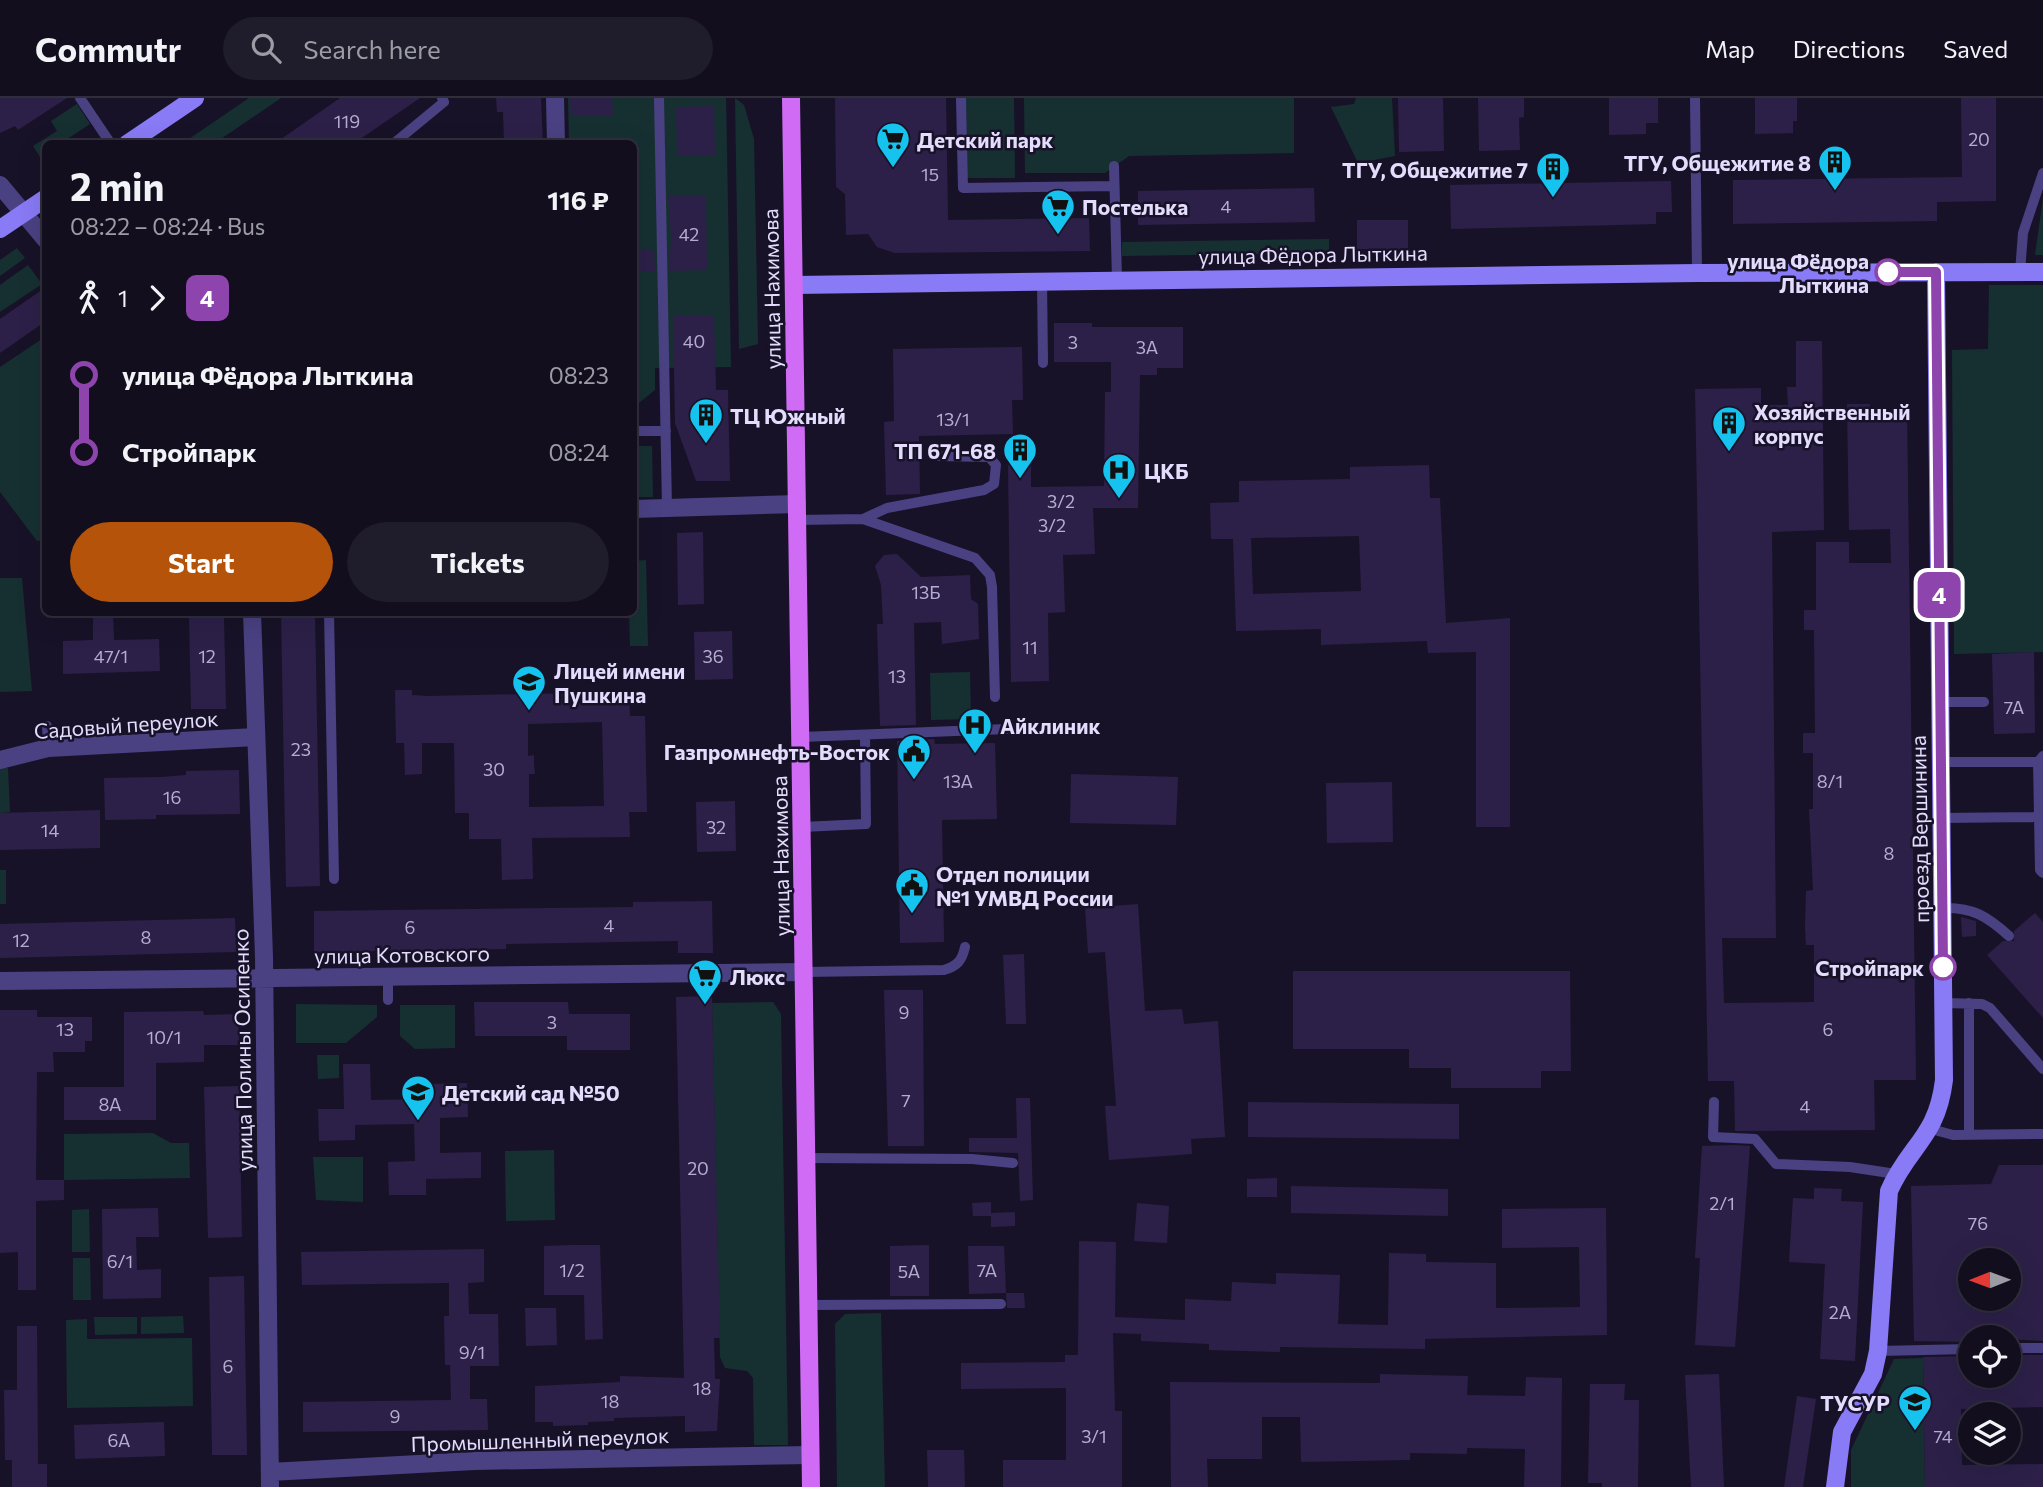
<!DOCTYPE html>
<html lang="en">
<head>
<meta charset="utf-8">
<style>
	body { margin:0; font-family:Commissioner,sans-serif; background:#1f1c2b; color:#f1f3f6; height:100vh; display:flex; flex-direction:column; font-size:26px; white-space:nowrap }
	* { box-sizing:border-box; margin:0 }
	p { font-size:23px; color:#9c9ca4 }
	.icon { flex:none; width:38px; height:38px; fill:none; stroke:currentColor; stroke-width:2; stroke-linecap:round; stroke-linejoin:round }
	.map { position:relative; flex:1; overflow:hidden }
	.drawer { position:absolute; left:42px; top:42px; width:595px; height:476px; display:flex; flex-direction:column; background:#120e1e; border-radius:10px; box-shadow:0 7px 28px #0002,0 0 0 2px #312e3c }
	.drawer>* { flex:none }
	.badge { padding:0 14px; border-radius:10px; font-size:24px; line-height:46px }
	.needle { width:46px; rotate:269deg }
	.controls { position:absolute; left:1958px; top:1150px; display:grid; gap:14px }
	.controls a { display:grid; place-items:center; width:63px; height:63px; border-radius:50%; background:#120e1e; box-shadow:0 7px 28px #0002,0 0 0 2px #312e3c; font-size:35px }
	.map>.badge { position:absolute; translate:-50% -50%; box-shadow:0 0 0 4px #fff }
	.legs { display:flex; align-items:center; gap:10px; height:77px; padding:0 28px; font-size:23px }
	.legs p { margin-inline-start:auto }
	.head { display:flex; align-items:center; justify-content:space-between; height:119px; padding:0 28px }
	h1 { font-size:38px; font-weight:700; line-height:52px }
	.primary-button { display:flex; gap:14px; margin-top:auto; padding:14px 28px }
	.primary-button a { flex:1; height:80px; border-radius:42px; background:#b45309; color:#fff; font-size:28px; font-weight:700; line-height:80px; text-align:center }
	.primary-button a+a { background:#1f1c2b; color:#f1f3f6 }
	ul { padding:0 28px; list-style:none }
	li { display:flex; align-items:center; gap:24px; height:77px; font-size:26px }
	li i { display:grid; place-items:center; width:10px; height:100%; margin:0 9px; background:currentColor }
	li i::after { content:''; width:18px; height:18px; margin:-9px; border:5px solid; border-radius:50%; background:#120e1e }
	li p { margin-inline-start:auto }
	li:first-child i { background:linear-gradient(#0000 50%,currentColor 0) }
	li:last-child i { background:linear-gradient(currentColor 50%,#0000 0) }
	header { display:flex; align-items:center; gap:42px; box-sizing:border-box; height:98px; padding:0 35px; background:#120e1e; border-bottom:2px solid #312e3c }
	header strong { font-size:33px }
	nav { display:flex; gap:38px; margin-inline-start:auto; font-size:24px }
	.search { width:490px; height:63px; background:#1f1c2b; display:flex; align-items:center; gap:18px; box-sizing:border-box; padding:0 24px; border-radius:38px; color:#9c9ca4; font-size:26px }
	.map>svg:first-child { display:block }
	.green { fill:#163032 }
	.building { fill:#2c2048; fill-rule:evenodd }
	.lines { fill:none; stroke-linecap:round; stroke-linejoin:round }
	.lane { stroke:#4a4183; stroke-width:10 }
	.street { stroke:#4a4183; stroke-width:18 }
	.secondary { stroke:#897af5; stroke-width:18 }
	.primary { stroke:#cf6bf4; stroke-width:18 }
	.line-1-casing { stroke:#fff; stroke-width:16 }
	.line-1 { stroke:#8e44ad; stroke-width:10 }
	.stop-1-dot { fill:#fff; stroke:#8e44ad; stroke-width:3.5 }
	.labels { text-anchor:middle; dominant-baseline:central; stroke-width:5; stroke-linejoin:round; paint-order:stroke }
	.number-label { font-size:18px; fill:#b5adcf }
	.poi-label { font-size:21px; font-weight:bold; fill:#e3dcfc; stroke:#181228; text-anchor:start }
	.street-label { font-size:21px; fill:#e3dcfc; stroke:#181228 }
	.stop-label { font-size:21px; font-weight:bold; fill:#e3dcfc; stroke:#181228; text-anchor:end }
</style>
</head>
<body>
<header>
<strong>Commutr</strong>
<div class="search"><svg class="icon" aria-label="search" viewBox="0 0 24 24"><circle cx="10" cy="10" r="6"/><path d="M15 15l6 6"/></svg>Search here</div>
<nav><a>Map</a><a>Directions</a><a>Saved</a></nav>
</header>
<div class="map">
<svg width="2043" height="1389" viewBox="0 0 2043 1389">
	<rect width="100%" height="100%" fill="#181228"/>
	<path class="green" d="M249,0H281L215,45H183Z
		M568,0H726L731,269L655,270V292L634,309V46L569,45Z
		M735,0L744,7L754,41L758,246L739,251Z
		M966,0H1014L1015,80H967Z
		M1024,0H1294V55L1129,58L1105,75H1025Z
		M1356,0H1392L1395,58L1358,65L1331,9L1354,6Z
		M77,6L90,26L61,45L46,46L45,55L40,59L33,48L57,33L51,23Z
		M2043,99V157H2035L2043,100Z
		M1329,141V155L1122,158V144Z
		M17,150L25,160L0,178V162Z
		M28,167L42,186L0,214V187Z
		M1989,187H2043V554L1954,556L1952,252L1988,251Z
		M45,239L46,442L37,443L0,394V269Z
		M634,348H652L653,399H634Z
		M646,462L648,548H630L629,515L634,514V463Z
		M0,480H22L32,593L0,594Z
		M970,574L971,621L931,622L930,575Z
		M0,670H8L10,714L0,715Z
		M0,772H6V806H0Z
		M773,904L781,916L788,1347H754L753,1280L747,1273L725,1270L720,1259L712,905Z
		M296,906L377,907V919L346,945H296Z
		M400,907H455V950L415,951L400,938Z
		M339,957V980L318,981L317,957Z
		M153,1035L171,1045H189L190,1080L64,1082V1036Z
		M554,1052L555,1122L506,1123L505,1053Z
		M313,1059H363V1104L316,1102Z
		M89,1111L90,1154H72V1112Z
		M73,1160H90L91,1202H73Z
		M881,1215L885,1389H837L835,1226L845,1216Z
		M183,1218L184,1235L141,1236V1219Z
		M94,1219H137V1236L95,1237Z
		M87,1221V1241L192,1240L193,1308L67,1310L66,1222Z
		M1923,1260L1925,1389H1851V1352L1894,1261Z"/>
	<path class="building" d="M0,0H67L18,32L15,28L0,35Z
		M340,0H420L353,46H274Z
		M496,0H541L543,46H504L503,14H497Z
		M570,0H612L613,17L571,18Z
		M835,0H946L948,122L1089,120L1090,153L895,155L877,149L868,136L846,137L845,96L836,89Z
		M1398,0H1443L1444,53L1399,54Z
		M1478,0H1524V19L1519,20L1520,52L1479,53Z
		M1609,0H1658V25H1646V36L1609,37Z
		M1755,0H1797V23H1793V35L1755,36Z
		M1961,0H1996V103L1937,104V123L1733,126V82L1962,79Z
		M714,8L715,57L677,58L676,9Z
		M1671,83L1672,114H1656V126L1451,131L1450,87Z
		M1314,90L1315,124L1138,127V93Z
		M706,97L707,172L670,173L669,150H672L668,98Z
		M1357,122H1408V151H1357Z
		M634,151H654L655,174H635Z
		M46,189V223L0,255V221Z
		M714,217L716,292H728L730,383H696L675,325L673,218Z
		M1054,225H1092V229H1183V270H1157V277H1140L1138,410H1093L1095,456L1063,457L1065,514L1048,515L1049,583L1011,584L1008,367H1031V389L1104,388L1105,294H1111V264H1054Z
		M1796,243H1822L1824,432L1772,434L1776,840H1722L1724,905L1814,904V847H1806L1805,830L1806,793L1813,792L1809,711H1813V655H1803V635H1815L1814,532H1804V512H1816V444H1849V465H1891L1890,431L1849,432L1847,306H1870V314L1907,313L1916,982H1874L1875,1032L1735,1033L1734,983H1708L1695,291L1761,290V307H1788L1787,289H1796Z
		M1022,249L1023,302H1012L1013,336L919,338L920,396L886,397L884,324L894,323L893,251Z
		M1429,367L1430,400H1440L1446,525L1510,520V729H1476V554L1428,555L1427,543L1321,547V531L1236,533L1233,441H1211L1210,405L1239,404V383L1350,381V369ZM1359,438L1361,493L1253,496L1251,440Z
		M703,434L704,506L678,507L677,435Z
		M897,456L921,479L970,477L971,501L978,506L979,541L942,546L941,524L914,525L916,627L880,628L877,526H883L881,487L875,468L884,457Z
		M93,514H113L114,542L159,541L160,573L63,576V543L93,542Z
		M281,514H315L320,788L286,789Z
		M189,519H224L226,611H191Z
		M732,533L733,581L695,582L694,534Z
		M2034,554L2035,635L1994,636L1992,556Z
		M395,592H412V597L428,598L629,594L630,618H645L647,714H629L630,739L532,740L533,781L502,782L501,741H469V715H455L454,645H422V676L405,677L404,645H396ZM602,624L604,708L529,709V676H535L534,666V657L528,658V626Z
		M934,641L935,646L995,645L997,721L942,722L944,844L900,845L897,643Z
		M239,672L240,716L156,717V721L105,722L104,680L162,679L186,677V673Z
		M1071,676L1178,679L1176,727L1070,725Z
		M1392,684L1393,744L1327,745L1326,685Z
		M735,703L736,753L697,754L696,704Z
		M100,712V750L0,752V715Z
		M712,803L713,855H678V843L506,846V851L314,854V813L633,809V804Z
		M1138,806L1145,913L1182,911L1184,926L1218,923L1225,1039L1191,1041L1192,1056L1109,1062L1105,1008H1116L1105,854L1088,855L1085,810Z
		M2035,815L2043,824V920L1987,857L2003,843H2014V833Z
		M1961,819L1976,823V838L1962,839Z
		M235,820L236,854L0,860V826Z
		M1024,856L1026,926H1006L1003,857Z
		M1293,873H1570L1571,973H1541V990H1451V970H1409V951H1293Z
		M884,892H923L924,1048H888Z
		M712,898L720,1240H714L715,1281H720L717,1333L685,1334V1318L614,1320V1323L588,1324V1327L553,1328V1324H535V1288L620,1284V1278L684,1280L676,899Z
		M474,904H568L569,916H630V952H567V938H475Z
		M0,912H37V919H92V943H85V954H53L54,974H37L36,1082H64V1102L36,1103V1192H18V1154L0,1155Z
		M203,913L204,917L238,916L239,947H204V964L156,965V1022H64V989H124V914Z
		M343,966H370L371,1002L430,1001V986L467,985L468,1019L440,1020V1055L481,1054V1080L426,1081V1097H389L388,1064L415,1063L414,1026L355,1027V1042L319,1043L318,1011H344Z
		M239,988L242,1139L208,1140L204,989Z
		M1016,1000H1030L1033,1102L1020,1103L1018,1055L969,1054V1040H1017Z
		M1248,1004L1459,1006V1041L1248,1039Z
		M1735,1047L1750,1048L1735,1249L1695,1247L1700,1160H1695L1702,1048Z
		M1999,1067H2043V1243L1970,1239V1244L1914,1243L1911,1088L1991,1086ZM1970,1162H2009V1200H1970Z
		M1277,1080V1099H1247V1081Z
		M1291,1088L1448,1091V1118L1291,1115Z
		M1814,1090L1842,1091L1841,1103L1863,1104L1855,1263L1820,1261L1825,1166L1789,1164L1793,1100L1814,1101Z
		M991,1104V1115L1015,1114V1128L991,1129V1118H973L972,1105Z
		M1137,1105L1169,1108L1167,1145L1134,1143Z
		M158,1110L159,1139H136L137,1172L161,1171V1200L103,1201L102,1111Z
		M1606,1110L1607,1237L1425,1241V1251L1280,1249V1254L1209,1252V1246L1141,1243V1236L1113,1235L1115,1313H1122V1389H1003V1362H1066V1290L961,1291V1265L1065,1264V1257H1078L1079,1143L1116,1144L1115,1219L1185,1222V1201L1231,1203L1232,1184L1276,1186V1175L1340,1177L1338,1226L1388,1227L1389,1155L1426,1156V1164L1496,1165V1210L1580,1209L1579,1149L1502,1150V1111Z
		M572,1147H600L603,1241L585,1242L584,1197H544V1148Z
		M929,1147V1198H890V1148Z
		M968,1148H1004L1006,1195L969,1196Z
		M484,1151V1184L468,1185L469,1216H498L499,1268H470V1301H487L488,1332L303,1334V1304L451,1302L450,1267H445L444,1218H449V1185L302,1187L301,1154Z
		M244,1178L247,1357H212L209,1179Z
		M1006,1195H1024L1025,1210H1007Z
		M525,1210H556L557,1247L526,1248Z
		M17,1228H37L38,1366H47V1389H12V1362H5L4,1292H17Z
		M2009,1257H2043V1309L1961,1311L1962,1367L2043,1366V1389H1925L1923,1259L1970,1258V1278H2009Z
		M1380,1276L1468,1278L1467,1297L1525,1298L1526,1279L1562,1280L1561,1389H1524L1525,1351L1467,1350V1356L1410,1355V1362L1301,1364L1300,1319H1262V1361H1207L1208,1389H1171L1170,1284L1380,1285Z
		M1719,1276L1724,1389H1691L1685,1277Z
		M1590,1286H1625L1624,1302H1639L1638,1389H1602V1385H1588Z
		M1797,1298L1816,1301L1803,1389H1784Z
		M164,1324L165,1358L75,1361L74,1327Z
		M927,1352H964L965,1389H928Z"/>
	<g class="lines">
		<path class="lane" d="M80,0L111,46
			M659,0L667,410
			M961,0L963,90L1114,88
			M1695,0L1697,175
			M393,46L444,4L442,0
			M1114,68L1117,181
			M2020,174L2023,135L2043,75
			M1042,182L1043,265
			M634,333H666
			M863,421L975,460L990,477L992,489L995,599
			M797,422L863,421L887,410L984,392L994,386L996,367L989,359L938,358
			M329,514L334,781
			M1941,604H1984
			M47,628L48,650
			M801,639L1007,631
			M2043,658L2038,664L2040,772L2043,775
			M1941,664H2038
			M1942,720L2039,719
			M802,729L866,726L865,637
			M1943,810C1972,809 1987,818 2009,838
			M804,874L944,872C957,868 962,863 965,849
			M388,879V902
			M1944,905L1982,906L1990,910L2043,971
			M1714,1004L1713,1039L1755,1041L1776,1066L1850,1069L1896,1076
			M1931,1031L1953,1037L2043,1036
			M1969,1036V905
			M807,1060L972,1061L1013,1065
			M808,1207L1001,1206
			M2009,1250H2043
			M1878,1253L1970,1251"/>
		<path class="street" d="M555,0L556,46
			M0,87L46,142
			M634,411L797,406
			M252,514L264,859L270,1389
			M0,662L48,650L256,639
			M0,883L804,874
			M270,1374L474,1363L810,1357"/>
		<path class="secondary" d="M127,46L195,0
			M0,131L46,100
			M794,187L1697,175L2043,174
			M1835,1389L1842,1334L1873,1276L1878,1253L1889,1093C1909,1047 1937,1040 1944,982L1936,174"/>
		<path class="primary" d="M791,0L811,1389"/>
	</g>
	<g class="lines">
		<g class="line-1-casing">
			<path id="line-1" d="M1888,174H1936L1943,869"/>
		</g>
		<use href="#line-1" class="line-1"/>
	</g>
	<defs>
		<g id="supermarket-pin" transform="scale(1.75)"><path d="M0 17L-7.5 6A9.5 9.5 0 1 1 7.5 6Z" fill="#16c3ee" stroke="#181228"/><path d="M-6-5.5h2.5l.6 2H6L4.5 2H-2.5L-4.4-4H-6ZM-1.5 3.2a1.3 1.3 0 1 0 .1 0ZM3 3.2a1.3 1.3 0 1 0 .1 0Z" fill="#111"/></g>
		<g id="building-pin" transform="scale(1.75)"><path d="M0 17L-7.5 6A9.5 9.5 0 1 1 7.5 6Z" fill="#16c3ee" stroke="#181228"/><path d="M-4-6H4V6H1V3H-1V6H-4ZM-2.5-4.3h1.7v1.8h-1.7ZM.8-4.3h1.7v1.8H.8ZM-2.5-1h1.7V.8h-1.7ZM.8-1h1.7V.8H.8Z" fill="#111"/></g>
		<g id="hospital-pin" transform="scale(1.75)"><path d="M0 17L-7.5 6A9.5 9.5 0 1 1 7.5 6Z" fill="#16c3ee" stroke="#181228"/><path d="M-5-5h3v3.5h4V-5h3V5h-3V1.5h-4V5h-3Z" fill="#111"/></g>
		<g id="school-pin" transform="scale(1.75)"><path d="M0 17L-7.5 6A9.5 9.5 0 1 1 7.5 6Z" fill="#16c3ee" stroke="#181228"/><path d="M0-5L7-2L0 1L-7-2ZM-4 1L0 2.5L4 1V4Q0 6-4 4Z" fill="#111"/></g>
		<g id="civic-pin" transform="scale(1.75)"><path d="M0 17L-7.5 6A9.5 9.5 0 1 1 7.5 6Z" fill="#16c3ee" stroke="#181228"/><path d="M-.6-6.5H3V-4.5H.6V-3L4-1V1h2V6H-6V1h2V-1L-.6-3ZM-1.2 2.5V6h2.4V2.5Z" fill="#111"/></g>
		<g id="university-pin" transform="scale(1.75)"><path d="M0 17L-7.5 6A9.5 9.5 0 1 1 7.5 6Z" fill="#16c3ee" stroke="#181228"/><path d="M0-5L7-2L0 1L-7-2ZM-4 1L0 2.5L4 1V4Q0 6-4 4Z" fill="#111"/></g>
	</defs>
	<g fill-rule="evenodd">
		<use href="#supermarket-pin" x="893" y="41"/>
		<use href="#building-pin" x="1835" y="64"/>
		<use href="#building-pin" x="1553" y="71"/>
		<use href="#supermarket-pin" x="1058" y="108"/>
		<use href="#building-pin" x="706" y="317"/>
		<use href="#building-pin" x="1729" y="325"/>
		<use href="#building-pin" x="1020" y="352"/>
		<use href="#hospital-pin" x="1119" y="372"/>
		<use href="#school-pin" x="529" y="584"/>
		<use href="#hospital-pin" x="975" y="627"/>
		<use href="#civic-pin" x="914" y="653"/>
		<use href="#civic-pin" x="912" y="787"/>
		<use href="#supermarket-pin" x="705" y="878"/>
		<use href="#school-pin" x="418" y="994"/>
		<use href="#university-pin" x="1915" y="1304"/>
	</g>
	<g class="stop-1-dot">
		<circle cx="1888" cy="174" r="12"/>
		<circle cx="1943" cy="869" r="12"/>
	</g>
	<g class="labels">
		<g class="number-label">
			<text x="347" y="23">119</text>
			<text x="1979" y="41">20</text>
			<text x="930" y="76">15</text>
			<text x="1226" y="108">4</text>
			<text x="689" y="136">42</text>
			<text x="694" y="243">40</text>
			<text x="1073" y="244">3</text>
			<text x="1147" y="249">3А</text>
			<text x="953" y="321">13/1</text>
			<text x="1061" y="403">3/2</text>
			<text x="1052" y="427">3/2</text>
			<text x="926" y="494">13Б</text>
			<text x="1030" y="549">11</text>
			<text x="111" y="558">47/1</text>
			<text x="207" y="558">12</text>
			<text x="713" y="558">36</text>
			<text x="897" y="578">13</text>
			<text x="2014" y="609">7А</text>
			<text x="301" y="651">23</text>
			<text x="494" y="671">30</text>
			<text x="958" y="683">13А</text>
			<text x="1830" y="683">8/1</text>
			<text x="172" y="699">16</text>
			<text x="716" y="729">32</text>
			<text x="50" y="732">14</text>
			<text x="1889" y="755">8</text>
			<text x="609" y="827">4</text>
			<text x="410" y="829">6</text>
			<text x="146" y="839">8</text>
			<text x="21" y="842">12</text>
			<text x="904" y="914">9</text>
			<text x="552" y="924">3</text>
			<text x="65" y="931">13</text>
			<text x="1828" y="931">6</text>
			<text x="164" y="939">10/1</text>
			<text x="906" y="1002">7</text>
			<text x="110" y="1006">8А</text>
			<text x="1805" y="1008">4</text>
			<text x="698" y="1070">20</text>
			<text x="1722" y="1105">2/1</text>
			<text x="1978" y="1125">76</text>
			<text x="120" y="1163">6/1</text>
			<text x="572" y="1172">1/2</text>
			<text x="987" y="1172">7А</text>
			<text x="909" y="1173">5А</text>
			<text x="1840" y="1214">2А</text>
			<text x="472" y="1254">9/1</text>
			<text x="228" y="1268">6</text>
			<text x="702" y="1290">18</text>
			<text x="610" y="1303">18</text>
			<text x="395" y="1318">9</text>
			<text x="1094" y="1338">3/1</text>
			<text x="1943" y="1338">74</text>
			<text x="119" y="1342">6А</text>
		</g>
		<g class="poi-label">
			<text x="917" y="41">Детский парк</text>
			<text x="1811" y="64" text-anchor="end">ТГУ, Общежитие 8</text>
			<text x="1528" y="71" text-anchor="end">ТГУ, Общежитие 7</text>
			<text x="1082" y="108">Постелька</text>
			<text x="1754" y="313">Хозяйственный<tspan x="1754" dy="24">корпус</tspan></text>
			<text x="730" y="317">ТЦ Южный</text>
			<text x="996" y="352" text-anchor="end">ТП 671-68</text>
			<text x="1144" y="372">ЦКБ</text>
			<text x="554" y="572">Лицей имени<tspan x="554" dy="24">Пушкина</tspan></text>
			<text x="1000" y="627">Айклиник</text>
			<text x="890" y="653" text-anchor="end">Газпромнефть-Восток</text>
			<text x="936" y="775">Отдел полиции<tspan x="936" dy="24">№1 УМВД России</tspan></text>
			<text x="730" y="878">Люкс</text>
			<text x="442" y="994">Детский сад №50</text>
			<text x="1890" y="1304" text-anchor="end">ТУСУР</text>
		</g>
		<g class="street-label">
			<text transform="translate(1313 156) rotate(-1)">улица Фёдора Лыткина</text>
			<text transform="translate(771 191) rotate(-91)">улица Нахимова</text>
			<text transform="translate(126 626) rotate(-4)">Садовый переулок</text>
			<text transform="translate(1919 731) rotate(-91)">проезд Вершинина</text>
			<text transform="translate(780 758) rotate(-91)">улица Нахимова</text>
			<text transform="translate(402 856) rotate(-1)">улица Котовского</text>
			<text transform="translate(242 952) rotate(-91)">улица Полины Осипенко</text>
			<text transform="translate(540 1341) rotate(-2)">Промышленный переулок</text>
		</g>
		<g class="stop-label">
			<text x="1869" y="162">улица Фёдора<tspan x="1869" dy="24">Лыткина</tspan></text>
			<text x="1924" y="869">Стройпарк</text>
		</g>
	</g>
</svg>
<div class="controls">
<a><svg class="needle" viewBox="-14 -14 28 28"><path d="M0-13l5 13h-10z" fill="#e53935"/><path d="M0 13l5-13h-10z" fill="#9c9ca4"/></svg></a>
<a><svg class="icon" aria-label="locate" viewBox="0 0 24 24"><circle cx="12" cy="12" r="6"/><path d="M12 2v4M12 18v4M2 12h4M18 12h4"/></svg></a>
<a><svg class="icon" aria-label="layers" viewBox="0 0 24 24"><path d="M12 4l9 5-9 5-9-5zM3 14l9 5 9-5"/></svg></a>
</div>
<b class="badge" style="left:1939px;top:497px;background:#8e44ad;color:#fff">4</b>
<section class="drawer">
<div class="head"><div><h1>2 min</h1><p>08:22 – 08:24 · Bus</p></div><b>116 ₽</b></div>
<div class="legs"><svg class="icon" aria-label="walk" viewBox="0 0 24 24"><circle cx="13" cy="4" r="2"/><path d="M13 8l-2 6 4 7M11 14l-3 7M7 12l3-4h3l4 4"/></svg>1<svg class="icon" aria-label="forward" viewBox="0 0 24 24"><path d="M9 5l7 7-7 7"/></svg><b class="badge" style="background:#8e44ad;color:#fff">4</b></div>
<ul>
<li><i style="color:#8e44ad"></i><b>улица Фёдора Лыткина</b><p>08:23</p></li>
<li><i style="color:#8e44ad"></i><b>Стройпарк</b><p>08:24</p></li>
</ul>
<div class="primary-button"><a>Start</a><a>Tickets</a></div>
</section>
</div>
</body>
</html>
